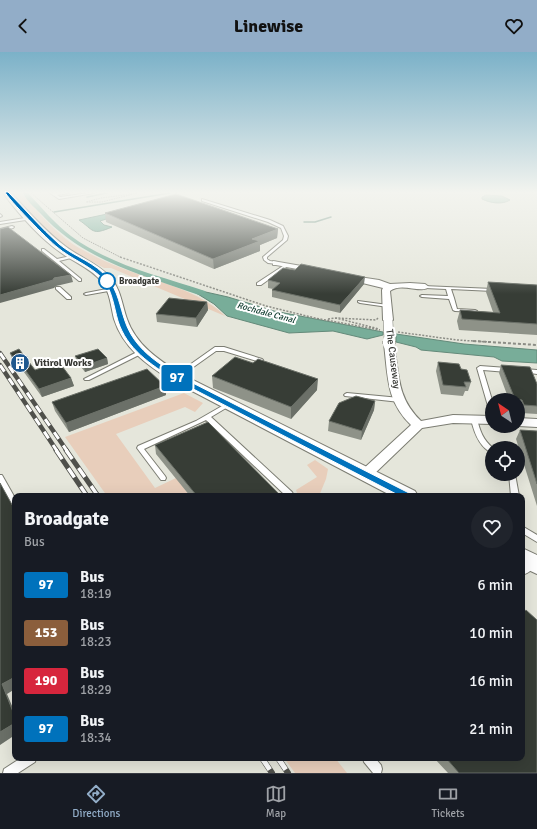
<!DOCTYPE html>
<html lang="en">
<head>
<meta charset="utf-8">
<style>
	body { margin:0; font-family:Signika,sans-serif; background:#20242c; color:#f1f3f6; height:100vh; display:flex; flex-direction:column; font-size:15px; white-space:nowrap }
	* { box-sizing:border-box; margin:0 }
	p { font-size:13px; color:#9ea1a6 }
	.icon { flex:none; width:22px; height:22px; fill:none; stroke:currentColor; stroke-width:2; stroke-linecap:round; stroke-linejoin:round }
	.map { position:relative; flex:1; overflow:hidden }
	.drawer { position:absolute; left:12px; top:441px; width:513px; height:268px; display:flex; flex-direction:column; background:#171b24; border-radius:8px; box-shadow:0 4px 16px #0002 }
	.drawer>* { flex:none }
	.badge { padding:0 8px; border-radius:3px; font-size:14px; line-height:26px }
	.needle { width:26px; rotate:325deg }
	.tools { position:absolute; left:485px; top:341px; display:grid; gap:8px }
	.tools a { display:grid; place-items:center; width:40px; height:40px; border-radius:50%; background:#171b24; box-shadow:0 4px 16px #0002; font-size:20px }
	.map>.badge { position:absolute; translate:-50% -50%; box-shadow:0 0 0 2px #fff }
	.round { display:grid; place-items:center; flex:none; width:42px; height:42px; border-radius:21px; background:#20242c }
	.summary { display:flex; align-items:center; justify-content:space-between; height:68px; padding:0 12px }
	h1 { font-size:19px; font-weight:700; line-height:30px }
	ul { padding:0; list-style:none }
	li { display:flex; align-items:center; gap:12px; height:48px; padding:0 12px }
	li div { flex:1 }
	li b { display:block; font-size:15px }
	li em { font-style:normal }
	li .badge { min-width:44px; font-weight:700; text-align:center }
	header { display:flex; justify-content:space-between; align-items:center; height:52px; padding:0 12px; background:#92adc8; color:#111; font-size:18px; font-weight:700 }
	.menu { display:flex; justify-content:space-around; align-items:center; height:56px; border-top:1px solid #363941; background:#171b24; font-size:11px; color:#9ea1a6 }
	.menu a { display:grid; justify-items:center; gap:2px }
	.menu .current { color:#92adc8 }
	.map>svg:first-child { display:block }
	.green { fill:#e8cebb }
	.water { fill:#78ad99; stroke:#648a7a }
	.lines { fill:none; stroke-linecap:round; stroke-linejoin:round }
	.stream { stroke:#648a7a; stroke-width:1.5 }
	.canal { fill:#78ad99; fill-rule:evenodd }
	.service-casing { stroke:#7c7d73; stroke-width:2 }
	.minor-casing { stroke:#7c7d73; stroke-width:2 }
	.tertiary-casing { stroke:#7c7d73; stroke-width:2 }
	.path-far2 { stroke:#8c8d86; stroke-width:1; stroke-dasharray:1.5 1; stroke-linecap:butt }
	.path-far1 { stroke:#8c8d86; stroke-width:1.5; stroke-dasharray:2 1.5; stroke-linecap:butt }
	.path { stroke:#8c8d86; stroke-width:2; stroke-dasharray:3 2; stroke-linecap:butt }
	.service { fill:#fff; fill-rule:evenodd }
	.minor { fill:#fff; fill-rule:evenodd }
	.tertiary { fill:#fff; fill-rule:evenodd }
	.rail-far2-casing { stroke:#4f504b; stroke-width:4.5 }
	.rail-far1-casing { stroke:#4f504b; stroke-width:5 }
	.rail-casing { stroke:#4f504b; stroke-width:6 }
	.rail-far2 { stroke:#fff; stroke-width:3; stroke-dasharray:8; stroke-linecap:butt }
	.rail-far1 { stroke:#fff; stroke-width:3.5; stroke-dasharray:11; stroke-linecap:butt }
	.rail { stroke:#fff; stroke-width:5; stroke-dasharray:14; stroke-linecap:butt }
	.minor-bridge-far1-casing { stroke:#7c7d73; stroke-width:10; stroke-linecap:butt }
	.minor-bridge-casing { stroke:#7c7d73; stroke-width:13; stroke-linecap:butt }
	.minor-bridge-far1 { stroke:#fff; stroke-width:9 }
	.minor-bridge { stroke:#fff; stroke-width:12 }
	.wall { fill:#8e9288 }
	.shaded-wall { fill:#6b7068 }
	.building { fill:#373d36; stroke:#6b7068 }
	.line { fill:#0072bc; stroke:#fff }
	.stop-dot { fill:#fff; stroke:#0072bc; stroke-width:2 }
	.labels { text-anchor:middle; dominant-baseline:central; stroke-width:4; stroke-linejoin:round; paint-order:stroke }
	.far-stop-label { font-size:9px; font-weight:bold; fill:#363733; stroke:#fff; text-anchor:start }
	.far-water-label { font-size:9px; font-style:italic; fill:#134032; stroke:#fff }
	.street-label { font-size:10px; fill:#363733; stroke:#fff }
	.poi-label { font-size:10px; font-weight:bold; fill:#363733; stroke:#fff; text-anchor:start }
</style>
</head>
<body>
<header><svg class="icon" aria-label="back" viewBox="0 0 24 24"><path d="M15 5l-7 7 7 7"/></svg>Linewise<svg class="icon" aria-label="heart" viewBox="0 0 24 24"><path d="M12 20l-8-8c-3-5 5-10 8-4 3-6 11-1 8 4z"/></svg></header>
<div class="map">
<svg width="537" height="721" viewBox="0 0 537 721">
	<rect width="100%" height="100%" fill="#e5e6db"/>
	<path class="green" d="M11,141H21C40,161 58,185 83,198C106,211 131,220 156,228C181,237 206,245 225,264L111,216H104L57,190Z
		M184,341L203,351L195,360L185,355L116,382L155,436L176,426L190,444H107L65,385Z
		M315,408L328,417L326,427L319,444H298L296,438L317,425L307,413Z
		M284,706H335L347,721H295Z"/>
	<path class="water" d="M486,143L502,144L510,148C502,153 490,151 482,147V145Z
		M121,159L119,163L100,169L104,173L112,175C91,184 94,178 79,168Z
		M188,236L228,245L274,259L383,280V283L367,287L333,279L289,281L227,264L214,252Z
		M396,282L464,292L537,298V311L502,309L494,305L421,298L416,295L396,290Z"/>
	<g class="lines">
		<path class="stream" d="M87,145L107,141
			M54,160L170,141
			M304,170H315L331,165"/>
		<path class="canal" d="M23,141H28C42,156 55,172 71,184C110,213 160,224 205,239L206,241L205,243H199C140,222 84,209 40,161C34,155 26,148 23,141Z"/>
		<g class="service-casing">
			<path id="service" d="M50,141H69L57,143L60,145L89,141H94L59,147Z
				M202,147L270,168L283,174L288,184L287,188L267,205V207L270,209L277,210V212L268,211L264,208L263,205L283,188L284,184L281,176L268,170L202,149Z
				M0,162L2,164L0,165Z
				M31,165L33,166L32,167L0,172V170Z
				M12,174L14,175L13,176L0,179V177Z
				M42,197H44L57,207L75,203V205L59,209L81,227V229H79L42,199Z
				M286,212L289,213L261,233H257V231Z
				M423,234L493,237L495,238L493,239L451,237L454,246L457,257L475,258L477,259L475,260L455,259L453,258L449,247L422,245L420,244L422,243L448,244L446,237L425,236H423Z
				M56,235H60L71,245V247H67L56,237Z
				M112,236H114V238L86,243L84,242L86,241Z
				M358,249L388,253L390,254L388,255L360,251L358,250Z
				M215,295H224L262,307L263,308L260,310L224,299H216L178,326H174L173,325L174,324Z
				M141,298L144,300L143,301L89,328H85L84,327Z
				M480,314L507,316L510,318L507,320L483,318L492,348V356L489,355L488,354L477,316Z
				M525,317L537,318V322L523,320L522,319L523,318Z
				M347,341L400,346L403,348L400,350L345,344L344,343L345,342Z
				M229,350L232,352L231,353L211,365L292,440L293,442L292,444H286L206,368L144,397L165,424L166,426L165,428H161L137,396L138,394L196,369Z
				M474,365L477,367C480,379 483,388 493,396L492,401C479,395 474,380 471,367Z
				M509,422H515L519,444H511Z
				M0,423H2L15,446V455L12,454L0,431Z
				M522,474L537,483V490L522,481Z
				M532,509L535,510L536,512C534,517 527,522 522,523V515L529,510Z
				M21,706H36L35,710L18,721H3L4,717Z
				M363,706H375L381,713L382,717L381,721H373L364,710Z"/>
		</g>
		<g class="minor-casing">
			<path id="minor" d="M273,209L313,216L317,218L313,220L276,213H273Z
				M346,223L379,228L390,232L410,231L425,232L429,235C421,242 402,230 390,239L393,268L388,271L383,268L382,238L383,236L346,227L345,225Z
				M389,289L394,292C399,323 397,346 421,369L453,363L492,364V372L453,371L422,376L371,425L366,427L361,425L359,422L361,419L411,373C386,349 388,324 384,292Z
				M518,366L537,367V375L518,374Z"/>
		</g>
		<g class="tertiary-casing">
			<path id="tertiary" d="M3,141H11C28,159 45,179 65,194C79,205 98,211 110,225C121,237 122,253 127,267C136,293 159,308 181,322L415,439L418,444H392L171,328C147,313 123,296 114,267C111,255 110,240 102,230C91,216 73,210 60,200C40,186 18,161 3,141Z
				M522,496L537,503V522L522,515Z"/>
		</g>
		<path class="path-far2" d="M31,141L83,186L122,206
			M132,142L101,146L86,150H102L137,141"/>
		<path class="path-far1" d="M120,205L266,254L315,266L380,278
			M378,266L376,268L336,266L379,277
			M328,267L336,266
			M398,280L457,288L489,290"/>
		<path class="path" d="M473,289L537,293"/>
		<use href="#service" class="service"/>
		<use href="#minor" class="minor"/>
		<use href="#tertiary" class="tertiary"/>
		<g class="rail-far2-casing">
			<path id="rail-far2" d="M0,301L67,399
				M0,313L57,399"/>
		</g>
		<g class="rail-far1-casing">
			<path id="rail-far1" d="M56,398L87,444
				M66,398L98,444"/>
		</g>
		<g class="rail-casing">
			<path id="rail" d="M262,706L272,721
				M278,706L288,721"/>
		</g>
		<use href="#rail-far2" class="rail-far2"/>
		<use href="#rail-far1" class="rail-far1"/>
		<use href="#rail" class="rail"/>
		<g class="minor-bridge-far1-casing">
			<path id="minor-bridge-far1" d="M388,268L389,290"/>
		</g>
		<g class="minor-bridge-casing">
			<path id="minor-bridge" d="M389,289V292"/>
		</g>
		<use href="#minor-bridge-far1" class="minor-bridge-far1"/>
		<use href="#minor-bridge" class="minor-bridge"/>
	</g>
	<path class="wall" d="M105,161L278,177L277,186L260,193V199L214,217L106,170Z
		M268,228L364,232L340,261L272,245V238L273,237L268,236Z
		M488,230L537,233V283L459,278L457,269L460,258L493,260L486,240Z
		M207,250L208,258L197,275L157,270L156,262Z
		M10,301L35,318L71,326L74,334L42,345L21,316L19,317L13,309Z
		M75,304L107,306L108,312L85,320L77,310Z
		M438,310L461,317L471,330L468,339H465L463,344L441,342L436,319Z
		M501,313L537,332V362L521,361L519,356H518V348H509L499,321Z
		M212,324L317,338L291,367L213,336Z
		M165,334L166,343L69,380L55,359L52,350Z
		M375,349L374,358L361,388L328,379L329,369Z
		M520,378L537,379V454L516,387Z
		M155,393L281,444H190L156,402Z
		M434,706H522L537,721H448Z"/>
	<path class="shaded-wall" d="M278,177L277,186L260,193V199L214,217L213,207L252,187Z
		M71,223L73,230L56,234L54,236L0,251V243L54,226Z
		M365,225L364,232L340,261V253Z
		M207,250L208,258L197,275L196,266Z
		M107,306L108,312L85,320L84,314Z
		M18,308L21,316L19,317L16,309Z
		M71,326L74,334L42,345L39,337Z
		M318,327L317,338L291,367V355Z
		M165,334L166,343L69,380L66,371Z
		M375,349L374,358L361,388L362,379Z
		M15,625V637L7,642L15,661V665L2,632Z
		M15,671V683L0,693V680Z"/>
	<path class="building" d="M176,142L278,177L252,187L260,189L213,207L105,161Z
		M8,175L71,223L54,226L53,228L0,243V177Z
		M301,212L365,225L340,253L272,238L280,231L268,228L283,216L295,218Z
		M488,230L537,233V272L462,267L460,258L500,261Z
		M169,246L207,250L196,266L156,262Z
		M19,297L35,318L59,310L71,326L39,337L18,308L16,309L10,301Z
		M98,297L107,306L84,314L75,304Z
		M235,305L253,311L258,307L318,327L291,355L212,324Z
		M438,310L459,312L461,317L467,318L471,330H464L466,335L443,333Z
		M501,313L530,315L537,332V354L524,353L522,348L515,347Z
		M147,317L165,334L66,371L52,350Z
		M356,344L375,349L362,379L329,369L339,351Z
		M208,370L281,444H197L155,393Z
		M520,378L537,379V432Z
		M0,431L15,458V625L2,632L15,665V671L0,680Z
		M526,558L537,568V721H459L446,706H522V561Z"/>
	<linearGradient id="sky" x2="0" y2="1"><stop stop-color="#7bb1c8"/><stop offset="0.58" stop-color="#f3f4ef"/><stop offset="1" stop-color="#f3f4ef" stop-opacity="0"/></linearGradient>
	<rect width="537" height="242" fill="url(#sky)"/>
	<path class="line" d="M5,140H8C25,157 41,176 59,192C74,205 96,210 108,227C118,239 120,255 125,269C134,296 156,310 179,324L411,442L412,444L411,446H404L174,327C150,312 127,297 118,269C114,255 112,237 102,226C89,213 71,207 57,195C49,189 7,146 5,140Z"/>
	<defs>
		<g id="building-disc" transform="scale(1)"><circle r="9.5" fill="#1f588f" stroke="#fff"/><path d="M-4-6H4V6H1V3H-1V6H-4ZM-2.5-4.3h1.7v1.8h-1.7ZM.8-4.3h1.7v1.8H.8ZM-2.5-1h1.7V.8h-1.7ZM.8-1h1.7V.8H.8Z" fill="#fff"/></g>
	</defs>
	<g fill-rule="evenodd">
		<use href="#building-disc" x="20" y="311"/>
	</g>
	<circle class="stop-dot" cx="107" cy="229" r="8"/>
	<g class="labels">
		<g class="far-stop-label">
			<text x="119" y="229">Broadgate</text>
		</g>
		<g class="far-water-label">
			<text transform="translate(266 261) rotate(15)">Rochdale Canal</text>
		</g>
		<g class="street-label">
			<text transform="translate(393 307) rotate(83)">The Causeway</text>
		</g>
		<g class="poi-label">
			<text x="34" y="311">Vitirol Works</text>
		</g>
	</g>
</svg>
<div class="tools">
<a><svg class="needle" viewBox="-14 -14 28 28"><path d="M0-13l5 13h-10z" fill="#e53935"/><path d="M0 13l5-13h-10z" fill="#9ea1a6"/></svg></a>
<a><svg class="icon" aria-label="locate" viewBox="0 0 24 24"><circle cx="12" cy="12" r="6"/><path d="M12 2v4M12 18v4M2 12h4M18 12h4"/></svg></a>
</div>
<b class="badge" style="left:177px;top:326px;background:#0072bc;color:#fff">97</b>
<section class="drawer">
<div class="summary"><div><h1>Broadgate</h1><p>Bus</p></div><a class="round"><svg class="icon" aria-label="heart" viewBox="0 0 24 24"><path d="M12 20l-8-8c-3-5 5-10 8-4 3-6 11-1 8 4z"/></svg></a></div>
<ul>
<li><span class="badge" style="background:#0072bc;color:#fff">97</span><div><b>Bus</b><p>18:19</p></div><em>6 min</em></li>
<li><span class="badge" style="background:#8b5e3c;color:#fff">153</span><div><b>Bus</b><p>18:23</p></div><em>10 min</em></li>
<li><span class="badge" style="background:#d7263d;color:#fff">190</span><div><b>Bus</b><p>18:29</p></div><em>16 min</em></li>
<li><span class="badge" style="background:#0072bc;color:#fff">97</span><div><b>Bus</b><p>18:34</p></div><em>21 min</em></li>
</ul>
</section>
</div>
<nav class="menu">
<a class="current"><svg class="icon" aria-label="directions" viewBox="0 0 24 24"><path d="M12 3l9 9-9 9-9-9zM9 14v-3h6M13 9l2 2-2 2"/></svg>Directions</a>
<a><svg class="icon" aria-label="map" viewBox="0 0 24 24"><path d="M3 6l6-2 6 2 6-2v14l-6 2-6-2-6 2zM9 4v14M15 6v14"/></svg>Map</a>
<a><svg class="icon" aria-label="tickets" viewBox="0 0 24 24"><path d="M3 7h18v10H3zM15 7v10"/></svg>Tickets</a>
</nav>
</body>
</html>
